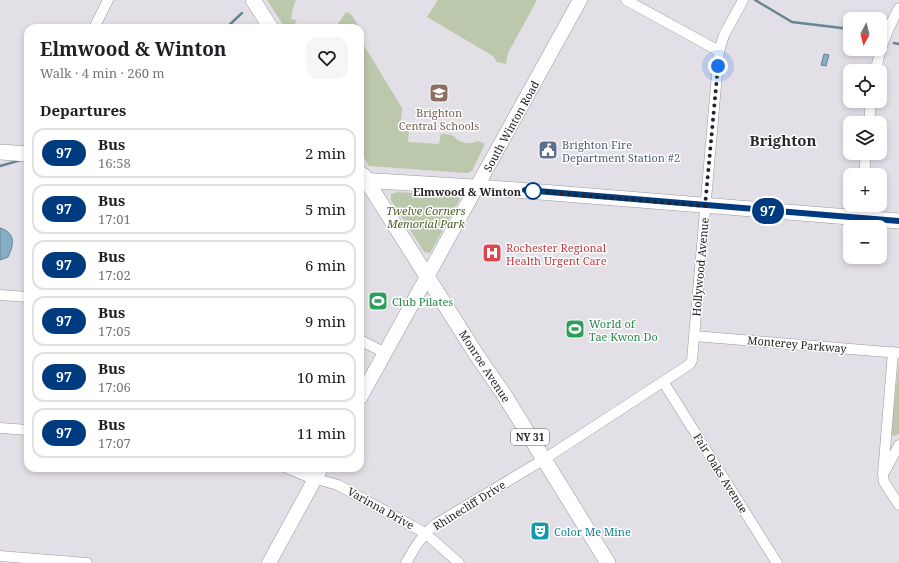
<!DOCTYPE html>
<html lang="en">
<head>
<meta charset="utf-8">
<style>
	body { margin:0; font-family:"Noto Serif",serif; background:#f6f6f6; color:#202124; height:100vh; display:flex; flex-direction:column; font-size:15px; white-space:nowrap }
	* { box-sizing:border-box; margin:0 }
	p { font-size:13px; color:#757577 }
	.icon { flex:none; width:22px; height:22px; fill:none; stroke:currentColor; stroke-width:2; stroke-linecap:round; stroke-linejoin:round }
	.map { position:relative; flex:1; overflow:hidden }
	.side { position:absolute; left:24px; top:24px; width:340px; height:448px; display:flex; flex-direction:column; background:#fff; border-radius:12px; box-shadow:0 2px 6px #0003 }
	.side>* { flex:none }
	.badge { padding:0 8px; border-radius:13px; font-size:14px; line-height:26px }
	.needle { width:26px; rotate:187deg }
	.buttons { position:absolute; left:843px; top:12px; display:grid; gap:8px }
	.buttons a { display:grid; place-items:center; width:44px; height:44px; border-radius:8px; background:#fff; box-shadow:0 2px 6px #0003; font-size:20px }
	.you { position:absolute; width:20px; height:20px; margin:-10px; border:3px solid #fff; border-radius:50%; background:#1a73e8; box-shadow:0 0 0 6px #1a73e833 }
	.map>.badge { position:absolute; translate:-50% -50%; box-shadow:0 0 0 2px #fff }
	h2 { padding:0 16px; font-size:15px; line-height:36px }
	.round { display:grid; place-items:center; flex:none; width:42px; height:42px; border-radius:12px; background:#f6f6f6 }
	.head { display:flex; align-items:center; justify-content:space-between; height:68px; padding:0 16px }
	h1 { font-size:19px; font-weight:700; line-height:30px }
	ul { padding:0; list-style:none }
	li { display:flex; align-items:center; gap:12px; height:50px; margin:0 8px 6px; padding:0 8px; border:2px solid #e0e0e0; border-radius:12px }
	li div { flex:1 }
	li b { display:block; font-size:15px }
	li em { font-style:normal }
	li .badge { min-width:44px; font-weight:700; text-align:center }
	.map>svg:first-child { display:block }
	.green { fill:#bbc8ab }
	.water { fill:#85adc3; stroke:#688494 }
	.lines { fill:none; stroke-linecap:round; stroke-linejoin:round }
	.stream { stroke:#688494; stroke-width:2.5 }
	.street-casing { stroke:#9a979e; stroke-width:11 }
	.secondary-casing { stroke:#9a979e; stroke-width:15 }
	.primary-casing { stroke:#9a979e; stroke-width:16 }
	.street { stroke:#fff; stroke-width:10 }
	.secondary { stroke:#fff; stroke-width:14 }
	.primary { stroke:#fff; stroke-width:15 }
	.line-casing { stroke:#fff; stroke-width:9 }
	.line { stroke:#003b80; stroke-width:6 }
	.walk { stroke:#242325; stroke-width:4; stroke-dasharray:0 7.2 }
	.stop-dot { fill:#fff; stroke:#003b80; stroke-width:2 }
	.labels { text-anchor:middle; dominant-baseline:central; stroke-width:3; stroke-linejoin:round; paint-order:stroke }
	.shield { fill:#fff; stroke:#666566; stroke-width:1 }
	.shield-label { font-size:10px; font-weight:bold; fill:#242325 }
	.education-label { font-size:11px; fill:#785e54; stroke:#fff }
	.street-label { font-size:11px; fill:#242325; stroke:#fff }
	.service-label { font-size:11px; fill:#4e5e75; stroke:#fff; text-anchor:start }
	.stop-label { font-size:11px; font-weight:bold; fill:#242325; stroke:#fff; text-anchor:end }
	.park-label { font-size:11px; font-style:italic; fill:#485d26; stroke:#fff }
	.health-label { font-size:11px; fill:#be3a42; stroke:#fff; text-anchor:start }
	.leisure-label { font-size:11px; fill:#27864d; stroke:#fff; text-anchor:start }
	.culture-label { font-size:11px; fill:#0d838f; stroke:#fff; text-anchor:start }
	.district-label { font-size:15px; font-weight:bold; fill:#2b282d; stroke:#fff }
</style>
</head>
<body>
<div class="map">
<svg width="899" height="563" viewBox="0 0 899 563">
	<rect width="100%" height="100%" fill="#e2dfe6"/>
	<path class="green" d="M267,0H296L293,8L291,19L297,20L293,27L285,28Z
		M438,0H537L508,53L506,64L497,62L493,56L427,17Z
		M346,12L351,14L360,28H335Z
		M360,39L402,108L400,130L409,131L408,142L439,144L441,134L452,135L458,140L465,143H472L478,141L485,144L472,171L467,173L369,166L360,151Z
		M397,192L454,196L459,197L460,199L430,253L424,252L391,200V194Z
		M899,360V434L894,436L891,434V432Z"/>
	<path class="water" d="M824,54L829,55L826,66L821,65Z
		M0,228C16,233 14,245 8,257L0,260Z"/>
	<g class="lines">
		<path class="stream" d="M755,0L792,22L850,29
			M226,28L242,13
			M894,43L899,44
			M0,166L21,160"/>
		<g class="street-casing">
			<path id="street" d="M626,0L719,51
				M94,28L108,0
				M876,71C879,49 888,28 899,8
				M869,123L871,101
				M864,175L866,153
				M860,218L861,205
				M0,295L28,297
				M694,336L899,353
				M360,340L385,353
				M893,352L883,474L884,482L899,505
				M664,383L777,563
				M0,428L28,430
				M287,468L306,476L338,485L425,533L459,563
				M885,471L899,445
				M0,556L87,563
				M406,563C415,547 421,536 436,524L543,460L690,364L692,360L719,51L724,35L743,0"/>
		</g>
		<g class="secondary-casing">
			<path id="secondary" d="M360,398L580,0
				M269,563L321,468"/>
		</g>
		<g class="primary-casing">
			<path id="primary" d="M253,0L271,28
				M0,152L28,154
				M363,175L476,354L503,393L608,563
				M360,180L491,188L899,221"/>
		</g>
		<use href="#street" class="street"/>
		<use href="#secondary" class="secondary"/>
		<use href="#primary" class="primary"/>
	</g>
	<g class="lines">
		<g class="line-casing">
			<path id="line" d="M525,190L899,221"/>
		</g>
		<use href="#line" class="line"/>
		<path class="walk" d="M533,191L705,206L718,66"/>
	</g>
	<defs>
		<g id="school-square" transform="scale(1)"><rect x="-9" y="-9" width="18" height="18" rx="4" fill="#8d6e63" stroke="#fff"/><path d="M0-5L7-2L0 1L-7-2ZM-4 1L0 2.5L4 1V4Q0 6-4 4Z" fill="#fff"/></g>
		<g id="civic-square" transform="scale(1)"><rect x="-9" y="-9" width="18" height="18" rx="4" fill="#5c6f8a" stroke="#fff"/><path d="M-.6-6.5H3V-4.5H.6V-3L4-1V1h2V6H-6V1h2V-1L-.6-3ZM-1.2 2.5V6h2.4V2.5Z" fill="#fff"/></g>
		<g id="hospital-square" transform="scale(1)"><rect x="-9" y="-9" width="18" height="18" rx="4" fill="#e0444e" stroke="#fff"/><path d="M-5-5h3v3.5h4V-5h3V5h-3V1.5h-4V5h-3Z" fill="#fff"/></g>
		<g id="stadium-square" transform="scale(1)"><rect x="-9" y="-9" width="18" height="18" rx="4" fill="#2e9e5b" stroke="#fff"/><path d="M0-5a6.5 5 0 1 0 0 10a6.5 5 0 1 0 0-10ZM-3.5-1.8h7v3.6h-7Z" fill="#fff"/></g>
		<g id="theatre-square" transform="scale(1)"><rect x="-9" y="-9" width="18" height="18" rx="4" fill="#0f9aa8" stroke="#fff"/><path d="M-5-5.5Q0-4 5-5.5V0Q5 5 0 6Q-5 5-5 0ZM-3.3-2.5H-1v1.5H-3.3ZM1-2.5H3.3v1.5H1ZM-2.8 1Q0 5.5 2.8 1Z" fill="#fff"/></g>
	</defs>
	<g fill-rule="evenodd">
		<use href="#school-square" x="439" y="93"/>
		<use href="#civic-square" x="548" y="150"/>
		<use href="#hospital-square" x="492" y="253"/>
		<use href="#stadium-square" x="378" y="301"/>
		<use href="#stadium-square" x="575" y="329"/>
		<use href="#theatre-square" x="540" y="531"/>
	</g>
	<circle class="stop-dot" cx="533" cy="191" r="8"/>
	<g class="labels">
		<rect class="shield" x="511" y="429" width="38" height="16" rx="3"/>
		<g class="shield-label">
			<text x="530" y="437">NY 31</text>
		</g>
		<g class="education-label">
			<text x="439" y="112">Brighton<tspan x="439" dy="13">Central Schools</tspan></text>
		</g>
		<g class="street-label">
			<text transform="translate(511 126) rotate(-61)">South Winton Road</text>
			<text transform="translate(700 267) rotate(-85)">Hollywood Avenue</text>
			<text transform="translate(797 344) rotate(5)">Monterey Parkway</text>
			<text transform="translate(485 366) rotate(57)">Monroe Avenue</text>
			<text transform="translate(721 473) rotate(58)">Fair Oaks Avenue</text>
			<text transform="translate(469 505) rotate(-32)">Rhinecliff Drive</text>
			<text transform="translate(381 508) rotate(29)">Varinna Drive</text>
		</g>
		<g class="service-label">
			<text x="562" y="144">Brighton Fire<tspan x="562" dy="13">Department Station #2</tspan></text>
		</g>
		<g class="stop-label">
			<text x="521" y="191">Elmwood &amp; Winton</text>
		</g>
		<g class="park-label">
			<text x="426" y="210">Twelve Corners<tspan x="426" dy="13">Memorial Park</tspan></text>
		</g>
		<g class="health-label">
			<text x="506" y="247">Rochester Regional<tspan x="506" dy="13">Health Urgent Care</tspan></text>
		</g>
		<g class="leisure-label">
			<text x="392" y="301">Club Pilates</text>
			<text x="589" y="323">World of<tspan x="589" dy="13">Tae Kwon Do</tspan></text>
		</g>
		<g class="culture-label">
			<text x="554" y="531">Color Me Mine</text>
		</g>
		<g class="district-label">
			<text x="783" y="140">Brighton</text>
		</g>
	</g>
</svg>
<div class="buttons">
<a><svg class="needle" viewBox="-14 -14 28 28"><path d="M0-13l5 13h-10z" fill="#e53935"/><path d="M0 13l5-13h-10z" fill="#757577"/></svg></a>
<a><svg class="icon" aria-label="locate" viewBox="0 0 24 24"><circle cx="12" cy="12" r="6"/><path d="M12 2v4M12 18v4M2 12h4M18 12h4"/></svg></a>
<a><svg class="icon" aria-label="layers" viewBox="0 0 24 24"><path d="M12 4l9 5-9 5-9-5zM3 14l9 5 9-5"/></svg></a>
<a>+</a>
<a>−</a>
</div>
<div class="you" style="left:718px;top:66px"></div>
<b class="badge" style="left:768px;top:211px;background:#003b80;color:#fff">97</b>
<section class="side">
<div class="head"><div><h1>Elmwood &amp; Winton</h1><p>Walk · 4 min · 260 m</p></div><a class="round"><svg class="icon" aria-label="heart" viewBox="0 0 24 24"><path d="M12 20l-8-8c-3-5 5-10 8-4 3-6 11-1 8 4z"/></svg></a></div>
<h2>Departures</h2>
<ul>
<li><span class="badge" style="background:#003b80;color:#fff">97</span><div><b>Bus</b><p>16:58</p></div><em>2 min</em></li>
<li><span class="badge" style="background:#003b80;color:#fff">97</span><div><b>Bus</b><p>17:01</p></div><em>5 min</em></li>
<li><span class="badge" style="background:#003b80;color:#fff">97</span><div><b>Bus</b><p>17:02</p></div><em>6 min</em></li>
<li><span class="badge" style="background:#003b80;color:#fff">97</span><div><b>Bus</b><p>17:05</p></div><em>9 min</em></li>
<li><span class="badge" style="background:#003b80;color:#fff">97</span><div><b>Bus</b><p>17:06</p></div><em>10 min</em></li>
<li><span class="badge" style="background:#003b80;color:#fff">97</span><div><b>Bus</b><p>17:07</p></div><em>11 min</em></li>
</ul>
</section>
</div>
</body>
</html>
